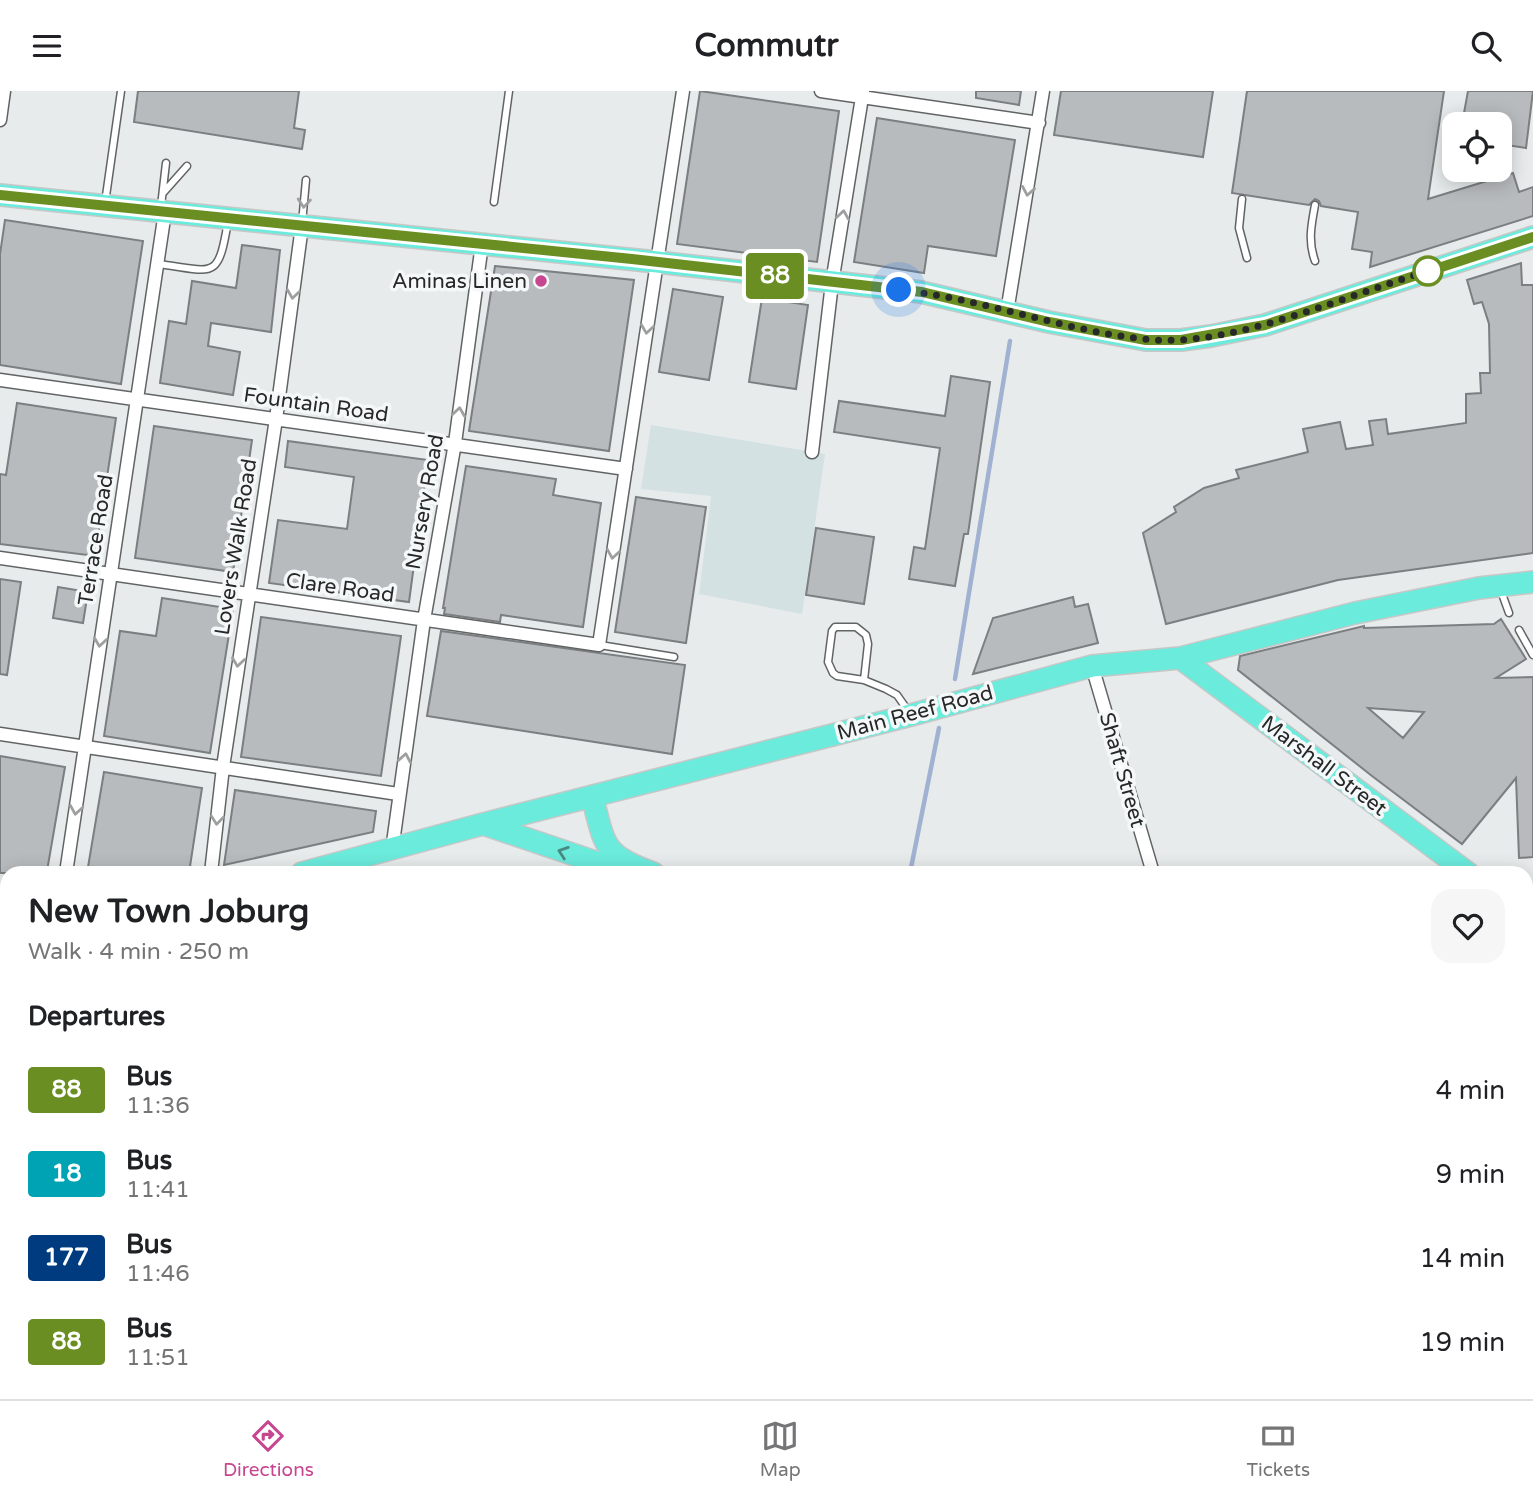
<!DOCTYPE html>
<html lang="en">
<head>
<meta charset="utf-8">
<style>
	body { margin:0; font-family:"Varela Round",sans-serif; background:#f6f6f6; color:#202124; height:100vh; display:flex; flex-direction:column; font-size:26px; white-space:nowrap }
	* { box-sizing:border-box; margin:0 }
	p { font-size:23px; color:#757577 }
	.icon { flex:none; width:38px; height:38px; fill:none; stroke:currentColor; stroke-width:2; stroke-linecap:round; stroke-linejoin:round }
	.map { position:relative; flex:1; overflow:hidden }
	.sheet { position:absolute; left:0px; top:775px; width:1533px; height:534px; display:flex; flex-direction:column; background:#fff; border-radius:21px 21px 0 0; box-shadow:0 4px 18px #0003 }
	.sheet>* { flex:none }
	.badge { padding:0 14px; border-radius:5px; font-size:24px; line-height:46px }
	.tools { position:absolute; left:1442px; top:21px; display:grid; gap:14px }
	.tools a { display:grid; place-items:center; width:70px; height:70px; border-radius:14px; background:#fff; box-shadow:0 4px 18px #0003; font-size:35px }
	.you { position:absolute; width:35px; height:35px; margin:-18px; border:5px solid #fff; border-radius:50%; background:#1a73e8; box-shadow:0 0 0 10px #1a73e833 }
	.map>.badge { position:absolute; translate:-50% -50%; box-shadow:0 0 0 4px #fff }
	h2 { padding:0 28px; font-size:26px; line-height:63px }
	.round { display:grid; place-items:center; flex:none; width:74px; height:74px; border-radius:21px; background:#f6f6f6 }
	.headline { display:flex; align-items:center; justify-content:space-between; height:119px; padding:0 28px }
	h1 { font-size:33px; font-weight:700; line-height:52px }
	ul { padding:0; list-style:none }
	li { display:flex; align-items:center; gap:21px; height:84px; padding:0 28px }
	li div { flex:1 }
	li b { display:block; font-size:26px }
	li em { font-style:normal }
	li .badge { min-width:77px; font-weight:700; text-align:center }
	header { display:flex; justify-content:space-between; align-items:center; height:91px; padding:0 28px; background:#fff; font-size:32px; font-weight:700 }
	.menu { display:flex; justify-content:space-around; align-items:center; height:98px; border-top:2px solid #e0e0e0; background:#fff; font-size:19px; color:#757577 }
	.menu a { display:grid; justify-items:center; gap:4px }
	.menu .selected { color:#c74690 }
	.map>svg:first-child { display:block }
	.built { fill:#d3e1e3 }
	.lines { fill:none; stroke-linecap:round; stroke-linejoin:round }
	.stream { stroke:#a1b1d1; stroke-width:4.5 }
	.building { fill:#b8bbbd; stroke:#7c7f81; stroke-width:2; fill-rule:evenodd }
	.lane-casing { stroke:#616465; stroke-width:9 }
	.street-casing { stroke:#616465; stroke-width:15 }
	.primary-casing { stroke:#c7c7c7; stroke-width:24 }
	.lane { stroke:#fff; stroke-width:6 }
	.street { stroke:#fff; stroke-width:12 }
	.primary { stroke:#6bebdc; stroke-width:21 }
	.oneway { stroke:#9e9f9f }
	.oneway2 { stroke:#498a82 }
	.line-casing { stroke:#fff; stroke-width:16 }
	.line { stroke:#6b8e23; stroke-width:10 }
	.walk { stroke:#272929; stroke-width:7; stroke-dasharray:0 12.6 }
	.stop-dot { fill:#fff; stroke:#6b8e23; stroke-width:3.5 }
	.poi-dot { fill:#c74690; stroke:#f4f8f9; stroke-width:2.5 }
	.labels { text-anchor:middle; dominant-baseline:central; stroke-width:7; stroke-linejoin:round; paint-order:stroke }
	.poi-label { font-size:21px; fill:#272929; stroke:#f4f8f9; text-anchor:end }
	.street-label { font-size:21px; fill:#272929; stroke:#f4f8f9 }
</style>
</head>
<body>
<header><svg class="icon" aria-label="menu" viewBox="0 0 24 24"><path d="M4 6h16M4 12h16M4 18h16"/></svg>Commutr<svg class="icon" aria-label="search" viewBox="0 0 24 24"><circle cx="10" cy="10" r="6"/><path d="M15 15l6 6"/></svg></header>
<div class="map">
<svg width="1533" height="1308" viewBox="0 0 1533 1308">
	<rect width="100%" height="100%" fill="#e7ebeb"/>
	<path class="built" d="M651,334L825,363L802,523L699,503L711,405L641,398Z"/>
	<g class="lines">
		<path class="stream" d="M955,588L1010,250
			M910,782L939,637
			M932,1302V1308"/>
	</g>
	<path class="building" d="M138,0H299L294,37L305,39L302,58L134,31Z
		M700,0L839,20L817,171L677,153Z
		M976,0H1021L1019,14L976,7Z
		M1061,0H1213L1203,66L1054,44Z
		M1247,0H1444L1428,108L1513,82L1519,101L1533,96V125L1370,176L1372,161L1352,158L1358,121L1321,115L1319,110L1315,108L1309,114L1232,102Z
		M1468,0H1533L1526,57L1500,53V33H1462Z
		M877,27L1015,49L996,165L928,155L924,182L854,171Z
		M5,129L143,150L121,293L0,274V163Z
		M242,154L280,159L271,241L211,232L208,255L240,261L233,304L160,292L169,230L186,233L192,190L236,197Z
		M1521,172L1522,194H1533V462L1338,489L1166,533L1143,442L1176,421L1174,416L1204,397L1239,387L1236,379L1308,361L1303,338L1340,331L1346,358L1373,354L1369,330L1386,328L1388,343L1466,332V303L1481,302L1480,282H1490L1489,233L1482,211L1474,213L1467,189Z
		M495,175L634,189L609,360L469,340Z
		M673,198L723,206L709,289L659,281Z
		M762,207L808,214L796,298L749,291Z
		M951,285L990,291L968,443H964L955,495L909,488L914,456L925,458L940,357L834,341L839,310L945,325Z
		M17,312L116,327L95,465L0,453V383L6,384Z
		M154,335L252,349L233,481L135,467Z
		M288,350L428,369L409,511L269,492L278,429L347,438L354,386L285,376Z
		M466,375L556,388L553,404L601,412L583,536L501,524L500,531L444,523L445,517H443Z
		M636,406L706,416L686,552L615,541Z
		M816,437L874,446L864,513L806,504Z
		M0,488L21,491L7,584L0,583Z
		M58,496L88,501L83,532L53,527Z
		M1073,506L1075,516L1088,513L1098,552L973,583L993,527Z
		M162,507L233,518L210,662L104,645L120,540L156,545Z
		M261,526L401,545L381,685L241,666Z
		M1501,528L1526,568L1496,587L1533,586V766L1519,767L1516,687L1462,753L1372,685L1238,579L1240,565L1364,535V537L1494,533ZM1368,617L1424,621L1403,647Z
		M441,540L685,574L672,663L427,625Z
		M0,665L65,676L47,780L37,778L36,782H0Z
		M104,681L202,697L189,782H87Z
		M235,699L376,720L373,741L224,774Z"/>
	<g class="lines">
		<g class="lane-casing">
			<path id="lane" d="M163,102L187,75
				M1242,108L1239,137L1247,167
				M494,111L509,0
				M105,112L121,0
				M1315,114C1311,135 1308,151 1315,170
				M161,115L166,72
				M302,132L306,89
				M158,173C214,180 218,191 228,130
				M1501,500L1509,522
				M1519,539L1533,564
				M600,554L674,566
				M864,589L868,553L866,544L856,536H835L832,540L828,571L833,582L837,585L864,589L886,598L897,604L909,621
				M0,925L7,926
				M0,959L7,962
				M0,1165L7,1164
				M30,1302L31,1308
				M140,1302V1308
				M442,1308L444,1302"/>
		</g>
		<g class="street-casing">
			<path id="street" d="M821,0L1039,32
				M0,29L4,0
				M1007,221L1043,0
				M0,289L626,378
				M812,361L832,192L863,0
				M0,467L599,554L683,0
				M1092,575L1153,782
				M0,643L398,703
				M392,759L424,529L455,352L482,153
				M66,782L165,121
				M211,782L223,676L276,328L302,135
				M0,827L7,828
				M618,1302C643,1308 666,1305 691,1302"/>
		</g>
		<g class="primary-casing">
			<path id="primary" d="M0,104L657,171L921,201L1049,231L1146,249H1181L1211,245L1265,234L1533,146
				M1180,567L1468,782
				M592,705C605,754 602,764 653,782
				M483,733L628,782
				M302,782L483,733L911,624L1092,575L1180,567L1355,522L1479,497L1533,491
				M1526,823L1533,828
				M0,855L7,853
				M1526,968H1533"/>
		</g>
		<use href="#lane" class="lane"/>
		<use href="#street" class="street"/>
		<use href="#primary" class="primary"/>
	</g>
	<defs><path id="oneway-chevron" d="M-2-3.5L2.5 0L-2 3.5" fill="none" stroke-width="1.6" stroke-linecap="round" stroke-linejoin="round" transform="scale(1.75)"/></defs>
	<g class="oneway">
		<use href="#oneway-chevron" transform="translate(1028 100) rotate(100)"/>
		<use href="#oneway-chevron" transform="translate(304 112) rotate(95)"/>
		<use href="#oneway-chevron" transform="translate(843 124) rotate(-81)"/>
		<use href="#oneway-chevron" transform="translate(293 203) rotate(98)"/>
		<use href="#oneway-chevron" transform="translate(647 238) rotate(98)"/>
		<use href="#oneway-chevron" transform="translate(459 321) rotate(-82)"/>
		<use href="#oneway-chevron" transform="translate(613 463) rotate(99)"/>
		<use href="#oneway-chevron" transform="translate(100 551) rotate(98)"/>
		<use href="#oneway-chevron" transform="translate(238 571) rotate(98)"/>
		<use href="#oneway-chevron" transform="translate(405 667) rotate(-80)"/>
		<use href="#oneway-chevron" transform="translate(76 719) rotate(99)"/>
		<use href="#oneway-chevron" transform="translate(217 729) rotate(96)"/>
	</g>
	<use class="oneway2" href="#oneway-chevron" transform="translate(563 761) rotate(-161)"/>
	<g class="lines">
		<g class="line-casing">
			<path id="line" d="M0,104L632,168L922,201L1049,231L1146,249H1181L1265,234L1533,146"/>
		</g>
		<use href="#line" class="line"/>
		<path class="walk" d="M899,199C981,207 1061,239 1143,248C1207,255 1271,232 1330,213C1367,200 1403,188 1440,176L1428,180"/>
	</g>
	<circle class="stop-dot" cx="1428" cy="180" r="14"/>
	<circle class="poi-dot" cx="541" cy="190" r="7"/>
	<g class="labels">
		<g class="poi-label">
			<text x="527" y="190">Aminas Linen</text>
		</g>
		<g class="street-label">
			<text transform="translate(316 314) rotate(8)">Fountain Road</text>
			<text transform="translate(425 411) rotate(-80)">Nursery Road</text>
			<text transform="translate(96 449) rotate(-81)">Terrace Road</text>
			<text transform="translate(236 456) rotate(-81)">Lovers Walk Road</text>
			<text transform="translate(340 497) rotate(8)">Clare Road</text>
			<text transform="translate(915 622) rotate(-15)">Main Reef Road</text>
			<text transform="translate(1324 675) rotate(37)">Marshall Street</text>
			<text transform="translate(1122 679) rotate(74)">Shaft Street</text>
		</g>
	</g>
</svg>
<div class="tools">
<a><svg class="icon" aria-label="locate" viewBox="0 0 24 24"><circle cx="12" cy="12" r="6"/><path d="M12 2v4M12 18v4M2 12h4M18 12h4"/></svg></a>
</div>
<div class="you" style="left:899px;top:199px"></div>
<b class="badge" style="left:775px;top:185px;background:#6b8e23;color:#fff">88</b>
<section class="sheet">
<div class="headline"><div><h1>New Town Joburg</h1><p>Walk · 4 min · 250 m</p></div><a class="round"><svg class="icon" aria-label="heart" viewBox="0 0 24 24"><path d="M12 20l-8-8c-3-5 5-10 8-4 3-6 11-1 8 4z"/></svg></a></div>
<h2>Departures</h2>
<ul>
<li><span class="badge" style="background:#6b8e23;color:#fff">88</span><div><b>Bus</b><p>11:36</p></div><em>4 min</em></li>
<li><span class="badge" style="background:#00a3b4;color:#fff">18</span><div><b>Bus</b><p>11:41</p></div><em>9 min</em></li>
<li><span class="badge" style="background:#003b80;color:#fff">177</span><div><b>Bus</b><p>11:46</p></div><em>14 min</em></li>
<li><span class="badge" style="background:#6b8e23;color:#fff">88</span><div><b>Bus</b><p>11:51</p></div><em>19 min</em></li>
</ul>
</section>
</div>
<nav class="menu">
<a class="selected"><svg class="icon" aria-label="directions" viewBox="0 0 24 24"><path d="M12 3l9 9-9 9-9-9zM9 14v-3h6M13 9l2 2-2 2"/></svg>Directions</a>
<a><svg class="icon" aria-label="map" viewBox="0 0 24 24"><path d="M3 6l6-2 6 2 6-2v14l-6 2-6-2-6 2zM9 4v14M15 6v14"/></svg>Map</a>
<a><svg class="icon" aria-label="tickets" viewBox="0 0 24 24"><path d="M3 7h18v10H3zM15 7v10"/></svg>Tickets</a>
</nav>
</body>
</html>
